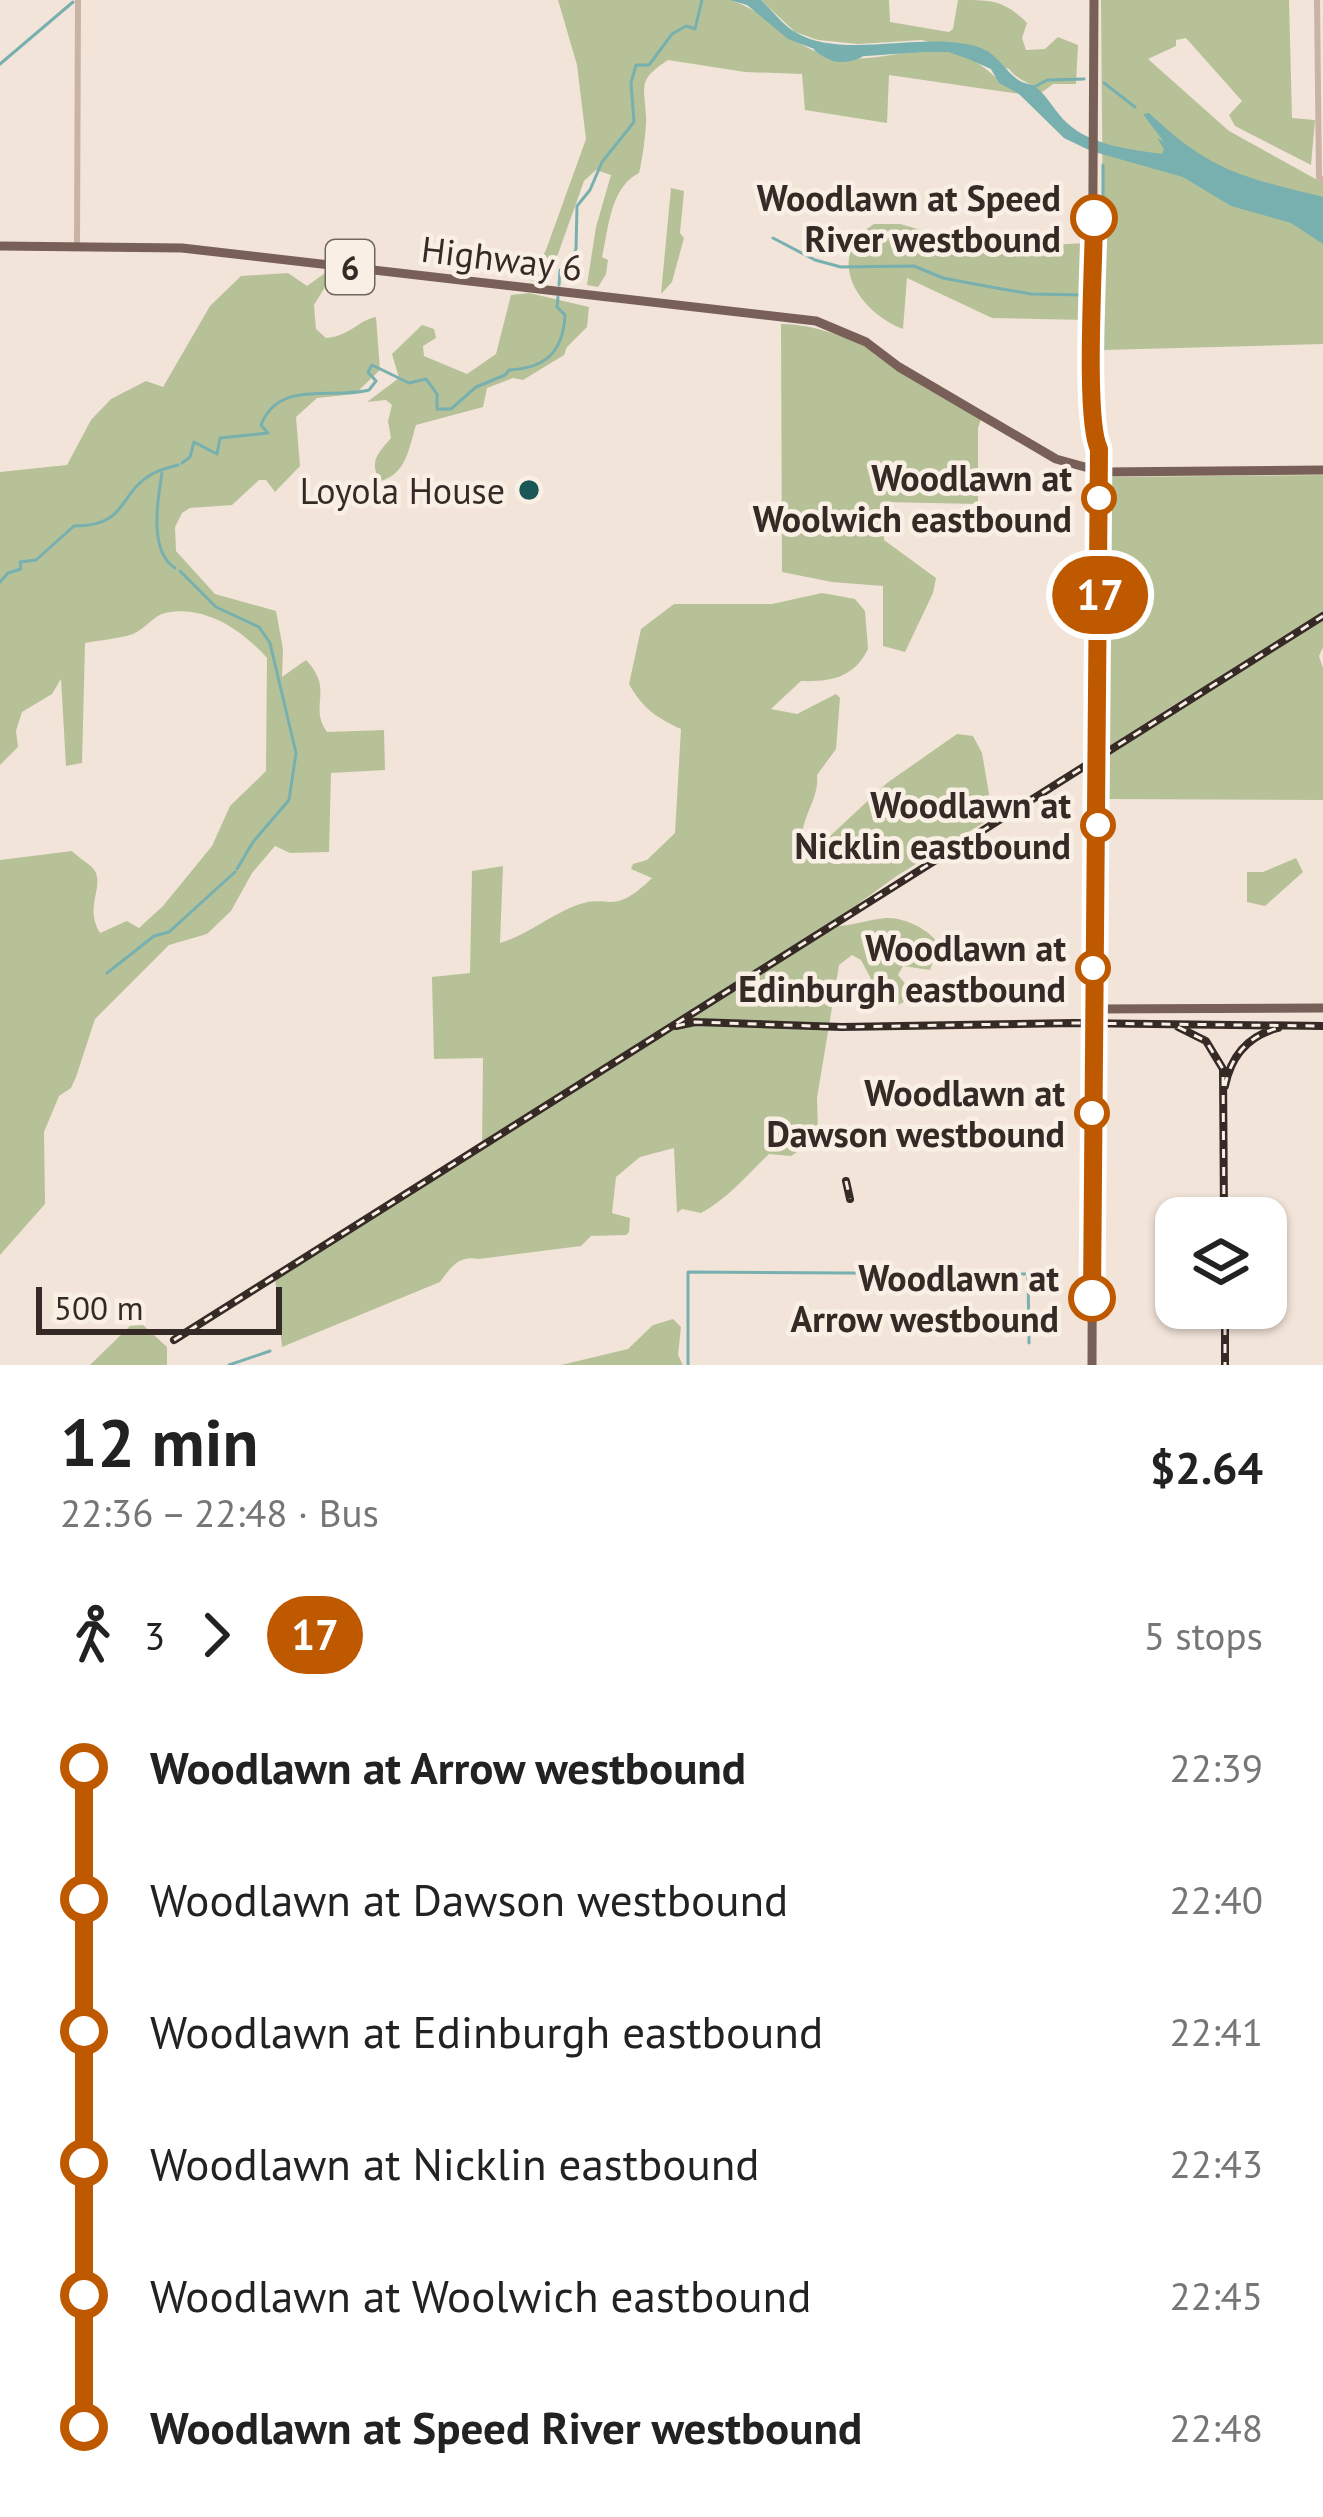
<!DOCTYPE html>
<html lang="en">
<head>
<meta charset="utf-8">
<style>
	body { margin:0; font-family:"PT Sans",sans-serif; background:#f6f6f6; color:#222; height:100vh; display:flex; flex-direction:column; font-size:45px; white-space:nowrap }
	* { box-sizing:border-box; margin:0 }
	p { font-size:39px; color:#767676 }
	.icon { flex:none; width:66px; height:66px; fill:none; stroke:currentColor; stroke-width:2; stroke-linecap:round; stroke-linejoin:round }
	.map { position:relative; height:1365px; overflow:hidden }
	.sheet { display:flex; flex-direction:column; background:#fff; flex:1 }
	.sheet>* { flex:none }
	.badge { padding:0 24px; border-radius:39px; font-size:42px; line-height:78px }
	.buttons { position:absolute; left:1155px; top:1197px; display:grid; gap:24px }
	.buttons a { display:grid; place-items:center; width:132px; height:132px; border-radius:24px; background:#fff; box-shadow:0 3px 9px #0004; font-size:60px }
	.scale { position:absolute; left:36px; bottom:30px; width:246px; box-sizing:border-box; padding-left:12px; border:6px solid #362a26; border-top:0; font-size:33px; line-height:42px; white-space:nowrap; color:#362a26; -webkit-text-stroke:9px #faefe5; paint-order:stroke }
	.map>.badge { position:absolute; translate:-50% -50%; box-shadow:0 0 0 6px #fff }
	.legs { display:flex; align-items:center; gap:18px; height:132px; padding:0 60px; font-size:39px }
	.legs p { margin-inline-start:auto }
	.overview { display:flex; align-items:center; justify-content:space-between; height:204px; padding:0 60px }
	h1 { font-size:66px; font-weight:700; line-height:90px }
	ul { padding:0 60px; list-style:none }
	li { display:flex; align-items:center; gap:42px; height:132px; font-size:45px }
	li i { display:grid; place-items:center; width:18px; height:100%; margin:0 15px; background:currentColor }
	li i::after { content:''; width:30px; height:30px; margin:-15px; border:9px solid; border-radius:50%; background:#fff }
	li p { margin-inline-start:auto }
	li:first-child i { background:linear-gradient(#0000 50%,currentColor 0) }
	li:last-child i { background:linear-gradient(currentColor 50%,#0000 0) }
	.map>svg:first-child { display:block }
	.green { fill:#b7c198 }
	.water { fill:#77b0ae }
	.lines { fill:none; stroke-linecap:round; stroke-linejoin:round }
	.stream { stroke:#77b0ae; stroke-width:3 }
	.river { stroke:#77b0ae; stroke-width:8 }
	.minor { stroke:#cab3a4; stroke-width:6 }
	.major { stroke:#785f57; stroke-width:9 }
	.rail-casing { stroke:#362a26; stroke-width:8 }
	.rail { stroke:#faefe5; stroke-width:3; stroke-dasharray:9; stroke-linecap:butt }
	.line-1-casing { stroke:#fff; stroke-width:27 }
	.line-1 { stroke:#bf5900; stroke-width:18 }
	.stop-1-dot { fill:#fff; stroke:#bf5900; stroke-width:6 }
	.poi-dot { fill:#1a5858; stroke:#faefe5; stroke-width:4.5 }
	.labels { text-anchor:middle; dominant-baseline:central; stroke-width:9; stroke-linejoin:round; paint-order:stroke }
	.shield { fill:#faefe5; stroke:#71655f; stroke-width:3 }
	.shield-label { font-size:33px; font-weight:bold; fill:#362a26 }
	.stop-label { font-size:36px; font-weight:bold; fill:#362a26; stroke:#faefe5; text-anchor:end }
	.street-label { font-size:36px; fill:#362a26; stroke:#faefe5 }
	.poi-label { font-size:36px; fill:#362a26; stroke:#faefe5; text-anchor:end }
</style>
</head>
<body>
<div class="map">
<svg width="1323" height="1365" viewBox="0 0 1323 1365">
	<rect width="100%" height="100%" fill="#f2e4d9"/>
	<path class="green" d="M558,0H729C770,11 786,47 835,57C873,64 911,46 948,52C982,57 993,80 1019,94L889,75L887,123L805,110L802,74L745,72L668,60C638,80 644,84 646,116C647,125 642,164 639,173C610,188 609,227 602,257L608,260L606,274L598,287L587,285L596,227L611,175L596,170L584,181L548,282L529,280L546,250L586,139L577,65Z
		M761,0H889L890,22L949,32L953,29L958,0C992,0 1004,0 1027,23L1022,38L1026,50L1045,49L1058,37L1078,45L1076,84H1053L1041,93C1032,82 1019,82 1009,69L922,40L858,44L818,40L795,32Z
		M1101,0H1289L1292,118L1315,120L1311,165L1235,126L1229,115L1242,101L1186,38L1176,40V46L1148,59L1229,131L1323,183V344L1104,350Z
		M671,188L684,191L680,233L684,238L672,282L661,294Z
		M874,224H900L939,235L961,249L1088,243L1087,320L992,318L907,278L903,329C859,312 822,257 874,224Z
		M328,271L332,276L314,305L316,329L326,338C351,336 358,320 376,317L380,370L355,394L317,398L296,417L300,466L275,492L266,480H259L232,505L190,508L182,513L175,527L176,551L215,594L276,611L283,649L282,677L306,660C335,690 308,706 327,732L384,730L385,770L331,773L329,852L290,853L275,846L252,873L231,911L207,934L169,945L95,1019L76,1077L71,1088L59,1096L44,1132L45,1204L0,1255V860L72,851C78,858 91,864 95,871C104,888 84,907 100,933L127,921L139,928L163,906L212,846L230,806L266,771L267,658C243,631 205,604 165,613C153,616 145,629 133,634C118,639 100,640 85,643L82,763L66,766L61,679L52,694L22,712L16,731L18,747L0,765V472L67,465L91,420L111,399L146,381L163,387L210,306L241,276L288,273L307,286Z
		M529,293L589,307L587,327L567,347L564,355L523,380L513,378L487,388L483,407L416,425C409,448 406,475 380,481C369,462 377,454 391,438L388,421L392,405L386,400L367,402L399,378L392,354L422,325L434,329L436,338L423,346L424,356L467,374L496,354L511,295Z
		M781,324C855,325 921,382 981,419L978,428V504L885,502L884,540L936,578L933,593L905,652L883,646V586L832,582L782,572Z
		M1323,475V647L1319,656L1323,668V800L1105,799L1101,794L1102,757L1195,698L1191,694L1103,750L1105,480L1109,477Z
		M822,593L855,599L865,611L868,649C854,678 830,682 801,681L771,709L797,714L836,694L840,698L836,749L817,775C820,803 794,823 805,851L815,850L887,783L957,734L973,736L982,753L993,817L898,875L833,922L835,926C853,926 869,919 886,918C904,917 931,930 939,945L930,970L903,966L898,975L912,992C904,1006 895,1007 880,1004L870,977L861,960L852,955L839,965L817,1098L818,1130L806,1146L791,1156L769,1154C748,1174 729,1198 701,1213L682,1209L677,1213L674,1148L640,1157L616,1177L612,1213L630,1218L629,1232L626,1235L591,1236L581,1246L479,1259C459,1255 451,1267 440,1282L282,1347L275,1278L482,1149L483,1058L434,1059L432,977L470,973L472,871L503,866L500,943C527,935 546,918 572,907C610,890 609,920 652,878L631,869L633,864L647,860L675,833L681,729C657,718 642,708 629,684L641,629L674,604H772Z
		M1296,858L1303,872L1265,906L1247,902V872H1263Z
		M673,1319L681,1327L678,1355L683,1365H561L628,1349L653,1325Z
		M143,1325L167,1347V1365H90L130,1326Z"/>
	<path class="water" d="M729,0H761C772,10 783,25 795,32C843,61 924,30 978,47C998,53 1005,72 1020,81C1027,85 1032,83 1037,88C1048,97 1056,113 1067,123C1092,146 1129,149 1162,154L1164,149L1157,138L1164,142L1145,117L1144,114L1149,113C1211,172 1243,177 1323,197V244L1291,223L1231,206L1183,177L1091,151L1064,138L1019,94L999,83L991,69L966,58L948,52H923L838,58L788,39L747,5Z"/>
	<g class="lines">
		<path class="stream" d="M0,64L73,2
			M1104,83L1135,107
			M1036,86L1047,80L1084,79
			M773,238L815,260L841,267L914,266L943,278L985,286L1031,294L1087,295
			M1103,248V165
			M1103,256V310
			M559,285L560,270L570,265L576,249L577,206L590,190L602,162L634,122L631,83L636,65H649L672,34L686,26L695,29L702,0
			M1103,350V316
			M182,463L190,457L194,442L217,454L220,438L268,433L261,425C279,379 331,400 369,390L376,381L368,372L372,365L409,383L426,379L437,394V409H451L476,387L505,375L509,370C545,368 563,353 565,315L557,307L558,297
			M162,473C158,498 148,551 175,568
			M180,571L216,607L259,627L270,643L296,753L289,800L253,842L237,869
			M0,582L8,573L21,569L20,562L36,560L74,526C129,526 118,493 152,474C159,470 170,467 178,465
			M107,973L154,936L169,932L235,872
			M229,1365L270,1351
			M688,1365V1272L1028,1274L1029,1343"/>
		<path class="river" d="M818,48C832,59 843,61 859,54"/>
		<path class="minor" d="M1317,0L1319,178L1323,180
			M77,244L78,0"/>
		<path class="major" d="M1094,0L1092,367L1098,448
			M0,246L182,248L816,321L866,342L899,367L1056,459L1103,472L1323,470
			M1093,1009L1323,1008
			M1092,1365L1095,444"/>
		<g class="rail-casing">
			<path id="rail" d="M676,1026L695,1022L842,1027L1074,1023L1323,1026
				M1178,1027L1206,1041L1223,1069L1224,1218
				M1225,1086C1231,1056 1248,1036 1278,1028
				M846,1181L850,1199
				M1225,1308V1365
				M174,1340L1323,616"/>
		</g>
		<use href="#rail" class="rail"/>
	</g>
	<g class="lines">
		<g class="line-1-casing">
			<path id="line-1" d="M1092,1298C1092,1015 1099,732 1099,449C1084,419 1094,262 1094,218"/>
		</g>
		<use href="#line-1" class="line-1"/>
	</g>
	<g class="stop-1-dot">
		<circle cx="1094" cy="218" r="21"/>
		<circle cx="1099" cy="498" r="15"/>
		<circle cx="1098" cy="825" r="15"/>
		<circle cx="1093" cy="968" r="15"/>
		<circle cx="1092" cy="1113" r="15"/>
		<circle cx="1092" cy="1298" r="21"/>
	</g>
	<circle class="poi-dot" cx="529" cy="490" r="12"/>
	<g class="labels">
		<rect class="shield" x="326" y="240" width="48" height="54" rx="9"/>
		<g class="shield-label">
			<text x="350" y="267">6</text>
		</g>
		<g class="stop-label">
			<text x="1061" y="197">Woodlawn at Speed<tspan x="1061" dy="41">River westbound</tspan></text>
			<text x="1072" y="477">Woodlawn at<tspan x="1072" dy="41">Woolwich eastbound</tspan></text>
			<text x="1071" y="804">Woodlawn at<tspan x="1071" dy="41">Nicklin eastbound</tspan></text>
			<text x="1066" y="947">Woodlawn at<tspan x="1066" dy="41">Edinburgh eastbound</tspan></text>
			<text x="1065" y="1092">Woodlawn at<tspan x="1065" dy="41">Dawson westbound</tspan></text>
			<text x="1059" y="1277">Woodlawn at<tspan x="1059" dy="41">Arrow westbound</tspan></text>
		</g>
		<g class="street-label">
			<text transform="translate(502 258) rotate(7)">Highway 6</text>
		</g>
		<g class="poi-label">
			<text x="505" y="490">Loyola House</text>
		</g>
	</g>
</svg>
<div class="buttons">
<a><svg class="icon" aria-label="layers" viewBox="0 0 24 24"><path d="M12 4l9 5-9 5-9-5zM3 14l9 5 9-5"/></svg></a>
</div>
<div class="scale">500 m</div>
<b class="badge" style="left:1100px;top:595px;background:#bf5900;color:#fff">17</b>
</div>
<section class="sheet">
<div class="overview"><div><h1>12 min</h1><p>22:36 – 22:48 · Bus</p></div><b>$2.64</b></div>
<div class="legs"><svg class="icon" aria-label="walk" viewBox="0 0 24 24"><circle cx="13" cy="4" r="2"/><path d="M13 8l-2 6 4 7M11 14l-3 7M7 12l3-4h3l4 4"/></svg>3<svg class="icon" aria-label="forward" viewBox="0 0 24 24"><path d="M9 5l7 7-7 7"/></svg><b class="badge" style="background:#bf5900;color:#fff">17</b><p>5 stops</p></div>
<ul>
<li><i style="color:#bf5900"></i><b>Woodlawn at Arrow westbound</b><p>22:39</p></li>
<li><i style="color:#bf5900"></i><span>Woodlawn at Dawson westbound</span><p>22:40</p></li>
<li><i style="color:#bf5900"></i><span>Woodlawn at Edinburgh eastbound</span><p>22:41</p></li>
<li><i style="color:#bf5900"></i><span>Woodlawn at Nicklin eastbound</span><p>22:43</p></li>
<li><i style="color:#bf5900"></i><span>Woodlawn at Woolwich eastbound</span><p>22:45</p></li>
<li><i style="color:#bf5900"></i><b>Woodlawn at Speed River westbound</b><p>22:48</p></li>
</ul>
</section>
</body>
</html>
